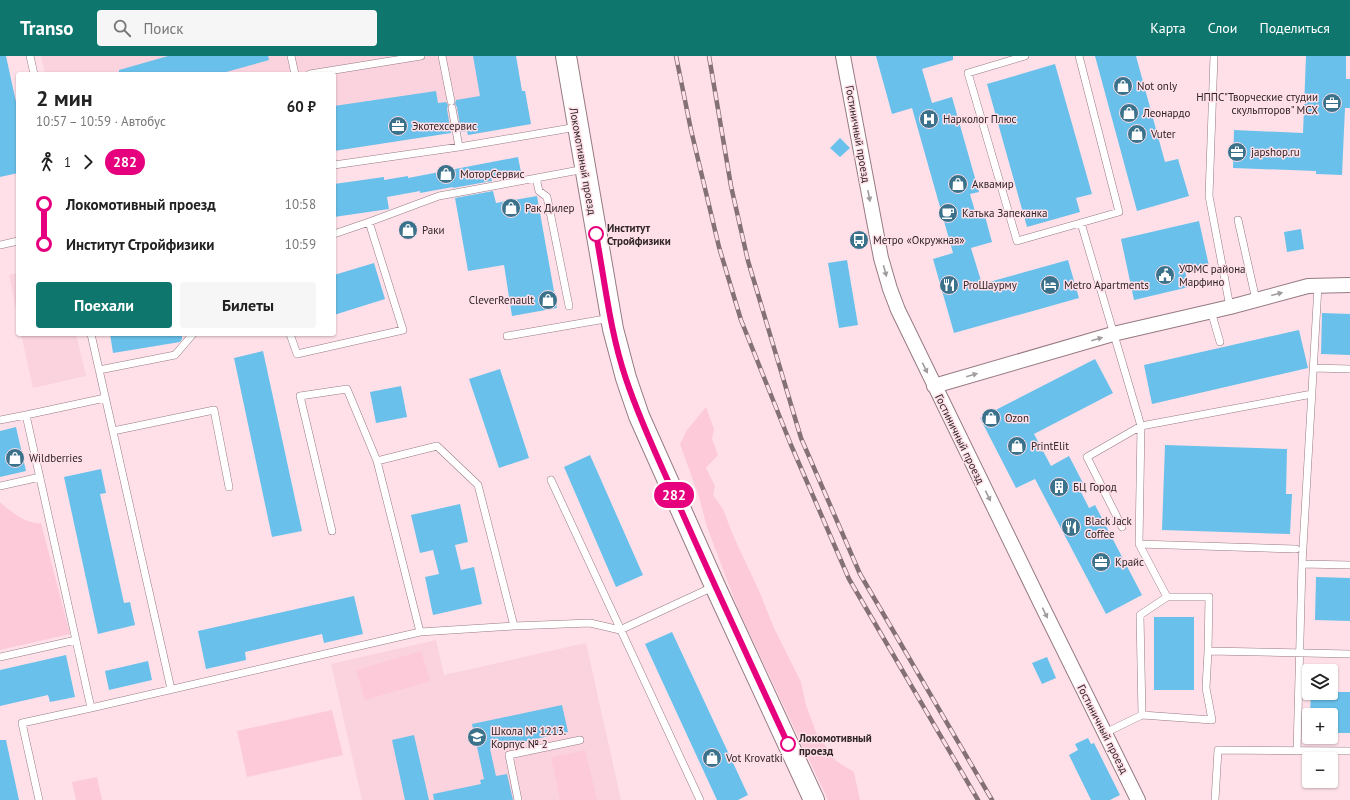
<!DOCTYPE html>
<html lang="ru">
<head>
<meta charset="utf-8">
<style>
	body { margin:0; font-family:"PT Sans",sans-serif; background:#f6f6f6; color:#222; height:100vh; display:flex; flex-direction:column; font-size:15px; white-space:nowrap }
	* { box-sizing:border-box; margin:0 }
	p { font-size:13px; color:#767676 }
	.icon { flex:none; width:22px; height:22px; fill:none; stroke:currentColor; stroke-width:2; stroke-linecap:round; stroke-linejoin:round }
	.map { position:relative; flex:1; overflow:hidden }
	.side { position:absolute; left:16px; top:16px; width:320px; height:264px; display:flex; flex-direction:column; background:#fff; border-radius:4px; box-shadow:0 1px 3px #0004 }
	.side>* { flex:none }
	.badge { padding:0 8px; border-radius:13px; font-size:14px; line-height:26px }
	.tools { position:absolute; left:1302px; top:608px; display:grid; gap:8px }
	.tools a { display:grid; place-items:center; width:36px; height:36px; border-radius:4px; background:#fff; box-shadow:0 1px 3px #0004; font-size:20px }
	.map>.badge { position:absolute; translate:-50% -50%; box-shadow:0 0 0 2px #fff }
	.legs { display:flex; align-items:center; gap:6px; height:44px; padding:0 20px; font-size:13px }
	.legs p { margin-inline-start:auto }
	.headline { display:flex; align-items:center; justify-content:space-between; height:68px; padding:0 20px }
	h1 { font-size:22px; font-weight:600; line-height:30px }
	.primary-button { display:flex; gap:8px; margin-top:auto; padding:8px 20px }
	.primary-button a { flex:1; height:46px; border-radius:4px; background:#0f766e; color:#fff; font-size:16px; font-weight:600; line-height:46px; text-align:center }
	.primary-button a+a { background:#f6f6f6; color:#222 }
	ul { padding:0 20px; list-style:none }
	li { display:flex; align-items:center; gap:14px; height:40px; font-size:15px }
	li i { display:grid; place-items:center; width:6px; height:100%; margin:0 5px; background:currentColor }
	li i::after { content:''; width:10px; height:10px; margin:-5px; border:3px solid; border-radius:50%; background:#fff }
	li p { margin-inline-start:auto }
	li:first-child i { background:linear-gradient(#0000 50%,currentColor 0) }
	li:last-child i { background:linear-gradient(currentColor 50%,#0000 0) }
	header { display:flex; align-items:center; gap:24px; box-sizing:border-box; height:56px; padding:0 20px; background:#0f766e; color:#fff }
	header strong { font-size:19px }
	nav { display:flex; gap:22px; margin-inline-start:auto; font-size:14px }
	.search { width:280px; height:36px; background:#f6f6f6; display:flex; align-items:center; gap:10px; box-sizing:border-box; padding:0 14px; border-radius:4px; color:#767676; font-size:15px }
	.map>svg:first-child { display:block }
	.built { fill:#fad3de }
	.green { fill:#fdcada }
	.building { fill:#69c0ea }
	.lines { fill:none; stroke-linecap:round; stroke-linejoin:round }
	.lane-casing { stroke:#967a83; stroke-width:8 }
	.street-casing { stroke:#967a83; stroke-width:16 }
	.secondary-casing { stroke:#967a83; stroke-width:22 }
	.lane { stroke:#fff; stroke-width:7 }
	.street { stroke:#fff; stroke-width:14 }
	.secondary { stroke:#fff; stroke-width:20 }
	.rail-casing { stroke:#847176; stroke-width:4.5 }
	.rail { stroke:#ffe0e9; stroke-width:3; stroke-dasharray:9; stroke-linecap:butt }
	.oneway { fill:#a19c9e }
	.line-1-casing { stroke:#fff; stroke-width:9 }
	.line-1 { stroke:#e6007e; stroke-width:6 }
	.stop-1-dot { fill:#fff; stroke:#e6007e; stroke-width:2 }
	.labels { text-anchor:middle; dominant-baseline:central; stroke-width:3; stroke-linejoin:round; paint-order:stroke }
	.poi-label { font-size:11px; fill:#2f2427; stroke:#ffe0e9; text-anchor:start }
	.street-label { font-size:11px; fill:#2f2427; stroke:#ffe0e9 }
	.stop-label { font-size:11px; font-weight:bold; fill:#2f2427; stroke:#ffe0e9; text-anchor:start }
</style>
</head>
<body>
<header>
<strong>Transo</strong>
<div class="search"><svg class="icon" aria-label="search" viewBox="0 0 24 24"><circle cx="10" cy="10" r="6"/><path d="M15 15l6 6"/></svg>Поиск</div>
<nav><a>Карта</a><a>Слои</a><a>Поделиться</a></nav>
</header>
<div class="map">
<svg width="1350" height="744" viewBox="0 0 1350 744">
	<rect width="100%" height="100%" fill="#ffe0e9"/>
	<path class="built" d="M41,0H516L522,35H525L531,68L468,79L466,74L334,95V18H45Z
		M18,217V262L9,219Z
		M21,278H76L86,320L33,332Z
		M436,584L444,619L586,587L621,744H362L331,608Z"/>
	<path class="green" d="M706,351L714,373L712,383L718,399L706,412L715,430L713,439L723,453L733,479L760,537L774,572L801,626L806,649L816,676L836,705L854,716L860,744H828L738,553L707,471L699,441L680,388L687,374Z
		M0,446C10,455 27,469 41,467L70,578L0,594Z
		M421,595L430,625L365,644L356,614Z
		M332,654L343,699L247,721L237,675Z
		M585,694L597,744H560L551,701Z
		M97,721L102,744H76L72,726Z"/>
	<path class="building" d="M0,0H6L18,55V117L0,121Z
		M168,0H268L269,4L219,18H119V14Z
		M473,0H516L522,35H525L531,68L468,79L467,75L461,76L457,51L455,48L456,44L480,40Z
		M876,0H953V4L922,13L932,47L952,41L979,136L970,138L977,162L985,160L992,186L971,192L982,228L1068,204L1079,242L954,277L933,203L953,197L912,52L892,58Z
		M1095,0H1136L1165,106L1178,103L1189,140L1137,155Z
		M1306,0H1346V23H1350V52H1345L1342,119L1316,118V115L1233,112L1234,74L1303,77Z
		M1055,8L1092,138L1076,142L1080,156L1027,171L987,28Z
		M436,35L438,47L446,46L448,49L447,53L451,77L334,95V50Z
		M840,82L850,92L840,101L830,92Z
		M518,101L521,116L491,121L492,125L453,132V131L420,137V135L387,141L389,153L334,161V128L384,121V124L408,120V122Z
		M493,135L496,147L537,140L557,252L512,260L504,209L468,215L455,142Z
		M1199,165L1209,210L1185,215L1189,231L1134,244L1121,183Z
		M1301,173L1304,193L1287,196L1284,176Z
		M847,204L858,269L839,272L828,207Z
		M374,207L385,243L334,259V219Z
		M1322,257L1350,258V299L1321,298Z
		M1299,274L1308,312L1152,348L1144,309Z
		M110,278H182V283L180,286L113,297Z
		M263,295L302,475L272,481L234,302Z
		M1095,303L1113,337L1034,378L1051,410L1069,400L1083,427L1078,430L1089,452L1095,449L1142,539L1106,558L1035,423L1016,432L980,362Z
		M500,313L529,402L499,412L469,323Z
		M401,330L407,361L376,367L370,336Z
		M16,371L26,415L0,421V375Z
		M1165,389L1287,393L1286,438H1292L1290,478L1162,474Z
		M590,399L643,519L616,531L564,411Z
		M101,413L106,437L100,438L124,547L130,546L135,569L98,578L64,421Z
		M460,448L468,486L455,489L461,514L474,511L482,548L433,559L425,521L439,518L433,494L420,497L411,459Z
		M1316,521L1350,522V565L1315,564Z
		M354,540L363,578L324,587L322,578L245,596L246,604L206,613L198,575Z
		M1154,561H1194V634H1154Z
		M672,576L748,739L738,744H717L645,588Z
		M66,599L75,641L50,646L48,639L0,650V614Z
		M1047,601L1056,622L1042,628L1032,607Z
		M148,605L152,624L109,634L105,615Z
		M1331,636H1350V677H1331V659H1310L1311,637H1331Z
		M562,649L568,676L490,693L496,720L507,718L513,744H434L433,738L481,728L480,724L484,723L472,668Z
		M414,679L429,744H405L392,684Z
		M1088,682L1091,688L1094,687L1120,739L1110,744H1091L1069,699L1078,694L1075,688Z
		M0,684H6L19,744H0Z"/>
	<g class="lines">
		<g class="lane-casing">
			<path id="lane" d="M30,0L34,18
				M291,0L295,18
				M442,0L451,45
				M1025,0L968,17L1017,185L1119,156L1079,0
				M1214,0L1209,140L1230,251
				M310,18L421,0
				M452,52L459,91
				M334,109L459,91L577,71
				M536,122L539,135L547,141L569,250
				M1238,164L1256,244
				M1081,167L1141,370L1139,488L1167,541
				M334,178L369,166L439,140L585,113
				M0,189L18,185
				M1211,255L1220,286
				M91,278L171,633
				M290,278L297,298L403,274L369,166
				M507,280L611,262
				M1314,312L1350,313
				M99,314L175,299L193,278
				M0,364L26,359
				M113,375L214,354L229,431
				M551,424L700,744
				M0,430L40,421
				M1122,471L1087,401L1141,370L1312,338
				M332,475L300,340L347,333L377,405
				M1139,488L1296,493
				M1302,508L1318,230
				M420,576L377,405L437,390L478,429L514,570
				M0,601L76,584
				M91,652L420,576L514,570L590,567L620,574L715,530
				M1142,659L1140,559L1167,541H1209L1208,595
				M1105,677L1142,659L1212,664L1206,632L1208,595L1350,598
				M1297,695L1302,508L1350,509
				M39,744L22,667L91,652L26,359L105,342
				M518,744L509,699L580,684
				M1215,744L1218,694L1350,695"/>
		</g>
		<g class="street-casing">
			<path id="street" d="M843,0L881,202L890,233L898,254L1041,548L1138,744
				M934,330L1113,278L1230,251L1308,230L1350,229"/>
		</g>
		<g class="secondary-casing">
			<path id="secondary" d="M566,0L613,273L626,322L639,360L715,530L814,744"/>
		</g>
		<use href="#lane" class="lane"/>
		<use href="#street" class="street"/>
		<use href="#secondary" class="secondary"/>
		<g class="rail-casing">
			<path id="rail" d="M676,0L691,74L719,191L741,264L791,389L849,523L978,744
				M709,0L731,130L748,205L801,382L860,518L992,744"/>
		</g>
		<use href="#rail" class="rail"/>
	</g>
	<defs><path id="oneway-solid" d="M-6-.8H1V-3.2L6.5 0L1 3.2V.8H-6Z"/></defs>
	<g class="oneway">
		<use href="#oneway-solid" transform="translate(869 140) rotate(79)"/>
		<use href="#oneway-solid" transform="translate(885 215) rotate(75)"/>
		<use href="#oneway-solid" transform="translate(1277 238) rotate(-15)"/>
		<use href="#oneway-solid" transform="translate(1097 283) rotate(-16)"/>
		<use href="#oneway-solid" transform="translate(925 312) rotate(64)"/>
		<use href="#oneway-solid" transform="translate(972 319) rotate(-16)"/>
		<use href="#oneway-solid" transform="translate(988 440) rotate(64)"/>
		<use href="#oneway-solid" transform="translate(1045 557) rotate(64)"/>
	</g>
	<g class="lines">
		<g class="line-1-casing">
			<path id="line-1" d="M596,178C605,226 610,276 626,323C641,368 662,411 681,454C716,533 752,610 788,688"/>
		</g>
		<use href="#line-1" class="line-1"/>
	</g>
	<defs>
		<g id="shop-disc" transform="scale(1)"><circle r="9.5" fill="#3a728c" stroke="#ffe0e9"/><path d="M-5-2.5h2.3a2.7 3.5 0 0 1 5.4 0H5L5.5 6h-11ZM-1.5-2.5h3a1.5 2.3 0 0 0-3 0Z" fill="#fff"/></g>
		<g id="office-disc" transform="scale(1)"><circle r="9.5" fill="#3a728c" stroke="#ffe0e9"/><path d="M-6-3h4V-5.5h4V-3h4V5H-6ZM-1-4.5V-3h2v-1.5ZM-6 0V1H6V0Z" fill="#fff"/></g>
		<g id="hospital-disc" transform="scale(1)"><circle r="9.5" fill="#3a728c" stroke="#ffe0e9"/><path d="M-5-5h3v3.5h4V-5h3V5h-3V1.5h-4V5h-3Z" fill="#fff"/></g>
		<g id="cafe-disc" transform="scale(1)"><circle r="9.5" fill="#3a728c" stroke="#ffe0e9"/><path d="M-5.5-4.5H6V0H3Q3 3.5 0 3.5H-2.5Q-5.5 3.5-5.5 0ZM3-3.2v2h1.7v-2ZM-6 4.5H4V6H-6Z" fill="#fff"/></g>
		<g id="bus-disc" transform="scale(1)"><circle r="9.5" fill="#3a728c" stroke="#ffe0e9"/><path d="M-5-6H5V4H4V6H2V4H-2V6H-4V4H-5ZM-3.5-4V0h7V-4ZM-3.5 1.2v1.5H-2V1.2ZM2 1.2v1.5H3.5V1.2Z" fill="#fff"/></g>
		<g id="civic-disc" transform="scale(1)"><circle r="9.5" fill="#3a728c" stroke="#ffe0e9"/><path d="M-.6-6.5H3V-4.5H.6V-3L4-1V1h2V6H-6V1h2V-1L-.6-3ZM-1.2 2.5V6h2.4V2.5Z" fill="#fff"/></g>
		<g id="restaurant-disc" transform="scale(1)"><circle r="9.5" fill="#3a728c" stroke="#ffe0e9"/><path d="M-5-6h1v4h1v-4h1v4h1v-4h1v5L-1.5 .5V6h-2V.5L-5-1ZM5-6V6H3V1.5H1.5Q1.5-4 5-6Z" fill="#fff"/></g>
		<g id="hotel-disc" transform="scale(1)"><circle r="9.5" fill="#3a728c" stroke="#ffe0e9"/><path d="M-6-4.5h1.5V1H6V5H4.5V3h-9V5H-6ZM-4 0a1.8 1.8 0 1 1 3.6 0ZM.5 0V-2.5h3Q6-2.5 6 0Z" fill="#fff"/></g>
		<g id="building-disc" transform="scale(1)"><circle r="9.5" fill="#3a728c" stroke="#ffe0e9"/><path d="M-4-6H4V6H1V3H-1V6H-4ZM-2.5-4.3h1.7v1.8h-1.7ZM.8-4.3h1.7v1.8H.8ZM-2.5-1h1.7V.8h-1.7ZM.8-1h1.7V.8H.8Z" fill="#fff"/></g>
		<g id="school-disc" transform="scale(1)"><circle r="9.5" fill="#3a728c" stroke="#ffe0e9"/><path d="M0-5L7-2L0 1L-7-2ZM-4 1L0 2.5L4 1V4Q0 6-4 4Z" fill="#fff"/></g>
	</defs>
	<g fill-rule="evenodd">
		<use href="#shop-disc" x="1123" y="30"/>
		<use href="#office-disc" x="1332" y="47"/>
		<use href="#shop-disc" x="1129" y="57"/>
		<use href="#hospital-disc" x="929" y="63"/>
		<use href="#office-disc" x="398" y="70"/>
		<use href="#shop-disc" x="1137" y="78"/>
		<use href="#office-disc" x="1237" y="96"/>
		<use href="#shop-disc" x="446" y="118"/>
		<use href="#shop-disc" x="958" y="128"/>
		<use href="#shop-disc" x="511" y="152"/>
		<use href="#cafe-disc" x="948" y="157"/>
		<use href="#shop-disc" x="408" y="174"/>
		<use href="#bus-disc" x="859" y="184"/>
		<use href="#civic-disc" x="1165" y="219"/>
		<use href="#restaurant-disc" x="949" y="229"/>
		<use href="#hotel-disc" x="1050" y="229"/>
		<use href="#shop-disc" x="548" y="244"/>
		<use href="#shop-disc" x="991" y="362"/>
		<use href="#shop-disc" x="1017" y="390"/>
		<use href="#shop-disc" x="15" y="402"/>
		<use href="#building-disc" x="1059" y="431"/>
		<use href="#restaurant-disc" x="1071" y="471"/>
		<use href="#office-disc" x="1101" y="506"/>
		<use href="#school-disc" x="477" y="681"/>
		<use href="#shop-disc" x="712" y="702"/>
	</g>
	<g class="stop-1-dot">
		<circle cx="596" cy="178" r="7"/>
		<circle cx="788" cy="688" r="7"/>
	</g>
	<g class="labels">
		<g class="poi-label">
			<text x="1137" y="30">Not only</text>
			<text x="1318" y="41" text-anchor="end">НППС"Творческие студии<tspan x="1318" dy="13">скульпторов" МСХ</tspan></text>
			<text x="1143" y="57">Леонардо</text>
			<text x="943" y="63">Нарколог Плюс</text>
			<text x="412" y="70">Экотехсервис</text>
			<text x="1151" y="78">Vuter</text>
			<text x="1251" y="96">japshop.ru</text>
			<text x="460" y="118">МоторСервис</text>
			<text x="972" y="128">Аквамир</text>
			<text x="525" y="152">Рак Дилер</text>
			<text x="962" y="157">Катька Запеканка</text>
			<text x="422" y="174">Раки</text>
			<text x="873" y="184">Метро «Окружная»</text>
			<text x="1179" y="213">УФМС района<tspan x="1179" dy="13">Марфино</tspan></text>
			<text x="963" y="229">ProШаурму</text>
			<text x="1064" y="229">Metro Apartments</text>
			<text x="534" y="244" text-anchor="end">CleverRenault</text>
			<text x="1005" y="362">Ozon</text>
			<text x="1031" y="390">PrintElit</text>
			<text x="29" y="402">Wildberries</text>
			<text x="1073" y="431">БЦ Город</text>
			<text x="1085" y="465">Black Jack<tspan x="1085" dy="13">Coffee</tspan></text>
			<text x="1115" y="506">Крайс</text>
			<text x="491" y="675">Школа № 1213.<tspan x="491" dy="13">Корпус № 2</tspan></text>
			<text x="726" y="702">Vot Krovatki</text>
		</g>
		<g class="street-label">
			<text transform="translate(858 78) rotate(80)">Гостиничный проезд</text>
			<text transform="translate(583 105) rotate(80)">Локомотивный проезд</text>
			<text transform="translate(960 383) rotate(64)">Гостиничный проезд</text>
			<text transform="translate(1103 673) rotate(63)">Гостиничный проезд</text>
		</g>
		<g class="stop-label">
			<text x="607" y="172">Институт<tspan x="607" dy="13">Стройфизики</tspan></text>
			<text x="799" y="682">Локомотивный<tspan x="799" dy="13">проезд</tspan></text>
		</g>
	</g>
</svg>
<div class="tools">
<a><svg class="icon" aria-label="layers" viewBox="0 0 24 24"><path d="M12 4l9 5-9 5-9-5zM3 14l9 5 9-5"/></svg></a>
<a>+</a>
<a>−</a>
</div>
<b class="badge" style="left:674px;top:439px;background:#e6007e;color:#fff">282</b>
<section class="side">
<div class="headline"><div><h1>2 мин</h1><p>10:57 – 10:59 · Автобус</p></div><b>60 ₽</b></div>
<div class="legs"><svg class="icon" aria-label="walk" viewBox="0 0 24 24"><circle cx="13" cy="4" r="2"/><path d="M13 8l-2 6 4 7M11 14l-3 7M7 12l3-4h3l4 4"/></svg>1<svg class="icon" aria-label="forward" viewBox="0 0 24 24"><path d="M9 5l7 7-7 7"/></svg><b class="badge" style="background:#e6007e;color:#fff">282</b></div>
<ul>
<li><i style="color:#e6007e"></i><b>Локомотивный проезд</b><p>10:58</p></li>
<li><i style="color:#e6007e"></i><b>Институт Стройфизики</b><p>10:59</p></li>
</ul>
<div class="primary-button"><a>Поехали</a><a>Билеты</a></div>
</section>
</div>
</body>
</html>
